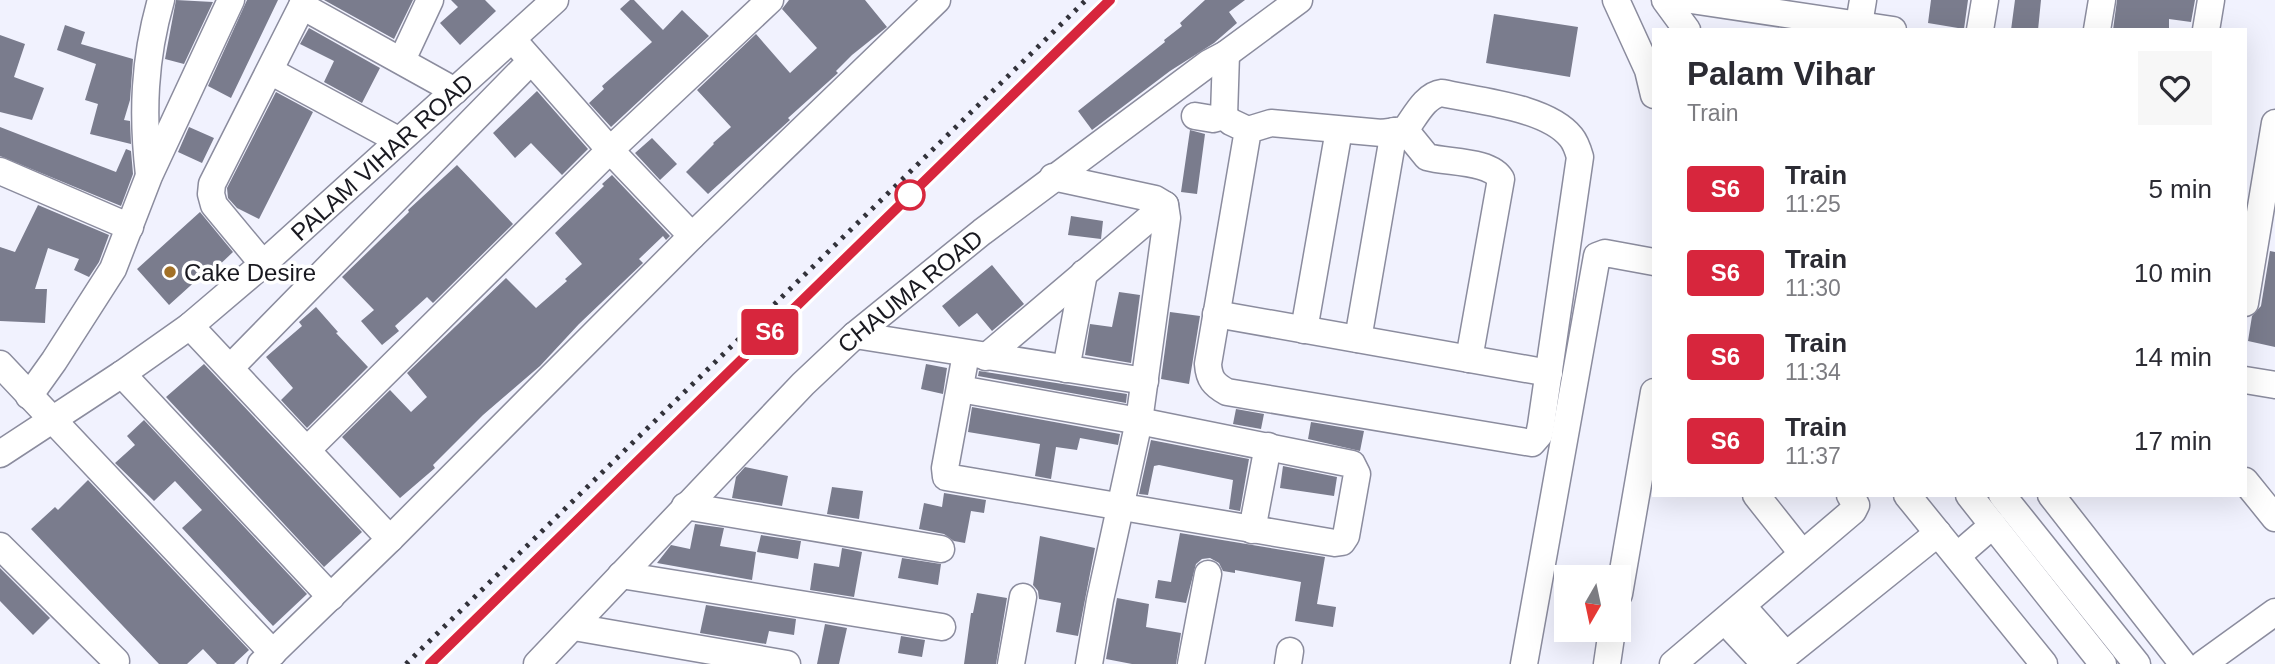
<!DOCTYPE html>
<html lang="en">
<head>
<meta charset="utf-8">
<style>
	body { margin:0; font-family:Helvetica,sans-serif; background:#f7f7f7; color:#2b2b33; height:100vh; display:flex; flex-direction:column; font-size:26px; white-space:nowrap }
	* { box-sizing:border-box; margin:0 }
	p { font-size:23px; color:#7c7c81 }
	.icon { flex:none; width:38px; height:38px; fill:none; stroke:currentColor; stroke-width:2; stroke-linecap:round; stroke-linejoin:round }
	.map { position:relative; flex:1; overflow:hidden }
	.panel { position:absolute; left:1652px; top:28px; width:595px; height:469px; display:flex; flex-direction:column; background:#fff; border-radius:0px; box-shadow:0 7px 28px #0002 }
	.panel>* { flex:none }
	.badge { padding:0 14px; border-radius:5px; font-size:24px; line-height:46px }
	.needle { width:46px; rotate:189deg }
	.fabs { position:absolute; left:1554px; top:565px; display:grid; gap:14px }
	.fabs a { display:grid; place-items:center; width:77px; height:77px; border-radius:0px; background:#fff; box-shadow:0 7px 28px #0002; font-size:35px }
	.map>.badge { position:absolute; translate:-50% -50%; box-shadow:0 0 0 4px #fff }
	.round { display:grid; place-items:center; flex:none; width:74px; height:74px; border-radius:0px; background:#f7f7f7 }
	.headline { display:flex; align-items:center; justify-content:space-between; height:119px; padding:0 35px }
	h1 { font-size:33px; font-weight:700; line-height:52px }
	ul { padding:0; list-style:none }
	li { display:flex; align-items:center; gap:21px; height:84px; padding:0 35px }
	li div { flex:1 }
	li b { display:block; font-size:26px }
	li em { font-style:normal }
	li .badge { min-width:77px; font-weight:700; text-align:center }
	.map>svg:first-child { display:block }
	.building { fill:#7a7c8d }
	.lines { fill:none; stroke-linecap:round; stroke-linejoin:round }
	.minor-casing { stroke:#8b8c9e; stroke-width:29 }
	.minor { stroke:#fff; stroke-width:26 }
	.rail { stroke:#32323a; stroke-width:5; stroke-dasharray:3.5 7; stroke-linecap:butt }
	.line-casing { stroke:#fff; stroke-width:16 }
	.line { stroke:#d7263d; stroke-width:10 }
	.stop-dot { fill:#fff; stroke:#d7263d; stroke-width:3.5 }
	.poi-dot { fill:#a27026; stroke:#fff; stroke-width:2.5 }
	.labels { text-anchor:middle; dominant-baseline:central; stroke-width:7; stroke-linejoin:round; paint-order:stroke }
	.street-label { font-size:24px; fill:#191920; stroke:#fff }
	.poi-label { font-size:24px; fill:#191920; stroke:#fff; text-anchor:start }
</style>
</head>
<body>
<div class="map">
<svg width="2275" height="664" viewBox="0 0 2275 664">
	<rect width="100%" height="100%" fill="#f1f2fe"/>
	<path class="building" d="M176,0L213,2L184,64L165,59Z
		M247,0H278L231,98L208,86Z
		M324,0H413L394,39Z
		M451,0H485L496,11L460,45L440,23L458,7Z
		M630,0H634L663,30L682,10L709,36L611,127L589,103L604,89L602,86L652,42L620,9Z
		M789,0H865L887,27L852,55L836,71L838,73L788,118L790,120L708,194L686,172L714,144L713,143L731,127L697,90L756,34L790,73L817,48L782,9Z
		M1205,0H1245L1229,12L1237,23L1214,43L1170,71L1092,130L1078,111L1165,42L1164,40L1182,26L1180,23Z
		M1931,0H1968L1964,29L1928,23Z
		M2015,0H2041L2038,30H2011Z
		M2117,0H2195L2191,22L2169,19V30H2113Z
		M1494,14L1578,27L1570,77L1486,63Z
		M65,25L85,32L81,44L133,59L130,100L124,120L130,121L131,144L90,134L98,104L85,100L96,64L57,50Z
		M309,28L380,68L362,103L324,82L334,61L300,44Z
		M0,35L25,44L14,77L44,88L32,120L0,112Z
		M537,91L588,149L562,175L531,143L515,158L493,133Z
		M276,92L313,112L259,219L237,208L228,198L227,188Z
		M0,127L116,172L126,149L131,151L133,174L121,206L0,156Z
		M189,127L214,138L202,163L178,152Z
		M1190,130L1205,134L1197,194L1181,192Z
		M652,138L677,164L660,180L635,153Z
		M457,165L513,224L433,303L427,297L395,326L399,331L382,345L361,321L374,310L342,277L409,212L408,210Z
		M612,175L670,236L666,240L663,236L639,259L643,263L579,324L540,366L483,415L433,465L435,468L400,498L342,437L390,390L411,412L427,397L407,373L506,278L536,308L567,281L565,279L582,264L555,233L604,186L602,184Z
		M38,205L109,235L99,262L89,277L74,270L79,259L48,248L35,289H47L45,323L0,321V247L15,252Z
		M200,212L233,252L213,271L210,268L169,305L137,269Z
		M1071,216L1103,221L1101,239L1068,235Z
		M2270,251L2275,252V347L2248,341L2252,316L2261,306Z
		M992,265L1024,304L992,331L977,313L959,327L942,306Z
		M1119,292L1140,295L1131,363L1085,355L1090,324L1112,327Z
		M316,307L338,332L336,333L368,367L307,428L281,400L293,388L266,357L302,326L299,322Z
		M1170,312L1200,316L1189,384L1161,379Z
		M204,364L362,532L324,567L166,397Z
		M926,364L947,368L943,394L921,389Z
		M979,371L1127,394L1126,403L978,376Z
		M972,407L1120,434L1118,445L1080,438L1077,450L1056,447L1051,479L1035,476L1040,444L968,432Z
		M1236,409L1264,414L1261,429L1233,424Z
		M144,420L307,594L273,626L182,528L202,510L175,481L154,501L115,463L135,445L127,436Z
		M1311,422L1364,431L1360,451L1308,439Z
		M1151,440L1249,459L1240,511L1229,509L1233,480L1159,465L1154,466L1148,495L1139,494Z
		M1283,466L1337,477L1334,496L1280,488Z
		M745,467L788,476L782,506L732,498L736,477Z
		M88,480L249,650L234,664H217L203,649L187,664H159L31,529L55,507L58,510Z
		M832,487L863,491L859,519L827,514Z
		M944,493L986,500L984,513L971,511L965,543L954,541L944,534L919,529L924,503L942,507Z
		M695,524L724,528L720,546L756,552L752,580L657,563L671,545L690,549Z
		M1180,533L1325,557L1317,604L1336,607L1333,627L1295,621L1301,582L1235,570V573L1223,571L1219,563L1210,558L1202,559L1196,564L1186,603L1155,598L1158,580L1171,582Z
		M761,535L801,541L798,559L757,552Z
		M1040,536L1095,548L1078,636L1056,632L1061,603L1039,599L1038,591L1033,585Z
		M842,548L862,552L854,597L810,590L814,563L839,567Z
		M902,558L941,564L938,585L898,578Z
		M0,568L50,618L33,635L0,601Z
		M977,593L1007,598L996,664H964L971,613H973Z
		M1117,598L1149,604L1146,627L1181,633L1176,664H1132L1106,659Z
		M706,605L796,619L794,635L769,631L766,644L700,633Z
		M825,624L847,628L839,664H817Z
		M901,636L925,640L922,657L898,653Z"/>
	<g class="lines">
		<g class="minor-casing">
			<g id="minor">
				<path d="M1616,0L1648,70L1654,95"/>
				<path d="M1665,0L1687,30"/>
				<path d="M1691,0L1893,30"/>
				<path d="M302,6L455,91"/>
				<path d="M1859,24L1863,0"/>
				<path d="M1980,30L1985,0"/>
				<path d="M2097,30L2102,0"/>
				<path d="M2206,30L2211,0"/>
				<path d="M521,49L610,150L692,236"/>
				<path d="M402,60L430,0"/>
				<path d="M270,71L398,140"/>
				<path d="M1195,116L1213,119L1224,116"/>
				<path d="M1224,116L1231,122L1248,130L1271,123L1382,133L1405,130C1415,117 1425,95 1442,93C1478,101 1547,107 1571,137C1576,143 1578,150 1580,157L1541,425L1539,435L1532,443L1227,392C1214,385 1209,379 1208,364L1248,130"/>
				<path d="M1224,116L1226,54"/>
				<path d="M1405,130L1427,157C1447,163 1490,160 1501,179L1469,359"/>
				<path d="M0,171L130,227"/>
				<path d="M149,175C142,114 144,59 161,0"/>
				<path d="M1053,177L1155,199L1165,205L1167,218L1139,421L1100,600L1089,664"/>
				<path d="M263,264L214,205L211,194L212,184L305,0"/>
				<path d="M2245,303L2275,123"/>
				<path d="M1216,314L1549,373"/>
				<path d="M190,326L390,539"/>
				<path d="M1304,330L1339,130"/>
				<path d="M855,335L1145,381"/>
				<path d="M1358,339L1394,131"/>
				<path d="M986,357L1165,205"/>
				<path d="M0,364L273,653"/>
				<path d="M230,368L531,61"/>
				<path d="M1066,369L1084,273"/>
				<path d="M122,374L331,597"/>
				<path d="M2245,380L2275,385"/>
				<path d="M960,389L1139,421L1352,464L1357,474L1346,536L1342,542L1335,543L946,477L945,468L966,354"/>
				<path d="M29,396L54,361L113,269L149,176L231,0"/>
				<path d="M307,450L610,150L770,0"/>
				<path id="s1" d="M0,454L122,374L190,326L263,264L555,0"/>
				<path d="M2245,481L2275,518"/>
				<path d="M1756,495L1802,553"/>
				<path d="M1907,495L2044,664"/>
				<path d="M1969,495L2103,664"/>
				<path d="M2002,495L2137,664"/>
				<path d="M2051,495L2183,664"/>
				<path d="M685,506L941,549"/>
				<path d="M1252,530L1268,446"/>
				<path d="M0,546L116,661"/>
				<path d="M1957,556L1993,525"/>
				<path d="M621,575L942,627"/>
				<path d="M1619,594L1654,392"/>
				<path d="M1742,606L1786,655"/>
				<path d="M1725,621L1765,664"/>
				<path d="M574,627L787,664"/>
				<path d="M261,664L390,539L692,236L937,0"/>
				<path id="s2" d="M537,664L803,384L855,335L982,232L1209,63L1226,54L1299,0"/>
				<path d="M1011,664L1023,597"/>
				<path d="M1191,664L1208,574"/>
				<path d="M1288,664L1290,651"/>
				<path d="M1524,664L1597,256L1605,253L1654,262"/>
				<path d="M1607,664L1612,630"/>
				<path d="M1673,664L1853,511L1856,505L1850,495"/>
				<path d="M1775,664L1938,533"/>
				<path d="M2203,664L2275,612"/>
			</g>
		</g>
		<use href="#minor" class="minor"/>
		<path class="rail" d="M406,664L1086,0
			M430,664L1110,0"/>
	</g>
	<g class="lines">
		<g class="line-casing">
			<path id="line" d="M430,664L1110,0"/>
		</g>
		<use href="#line" class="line"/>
	</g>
	<circle class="stop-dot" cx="910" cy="195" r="14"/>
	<circle class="poi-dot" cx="170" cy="272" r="7"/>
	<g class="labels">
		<g class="street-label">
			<text stroke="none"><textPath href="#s1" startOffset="485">PALAM VIHAR ROAD</textPath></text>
			<text stroke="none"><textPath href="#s2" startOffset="528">CHAUMA ROAD</textPath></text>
		</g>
		<g class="poi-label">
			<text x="184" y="272">Cake Desire</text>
		</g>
	</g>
</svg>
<div class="fabs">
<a><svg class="needle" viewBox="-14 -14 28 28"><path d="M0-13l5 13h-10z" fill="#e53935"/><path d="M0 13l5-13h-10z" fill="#7c7c81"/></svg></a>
</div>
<b class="badge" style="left:770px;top:332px;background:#d7263d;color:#fff">S6</b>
<section class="panel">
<div class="headline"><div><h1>Palam Vihar</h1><p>Train</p></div><a class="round"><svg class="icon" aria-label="heart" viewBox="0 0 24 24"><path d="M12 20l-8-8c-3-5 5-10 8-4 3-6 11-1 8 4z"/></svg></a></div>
<ul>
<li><span class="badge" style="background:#d7263d;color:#fff">S6</span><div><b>Train</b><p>11:25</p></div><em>5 min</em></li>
<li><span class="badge" style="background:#d7263d;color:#fff">S6</span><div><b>Train</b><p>11:30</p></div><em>10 min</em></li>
<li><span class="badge" style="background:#d7263d;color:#fff">S6</span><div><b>Train</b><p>11:34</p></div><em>14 min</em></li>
<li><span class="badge" style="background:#d7263d;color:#fff">S6</span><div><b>Train</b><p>11:37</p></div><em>17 min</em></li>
</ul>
</section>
</div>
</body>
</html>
